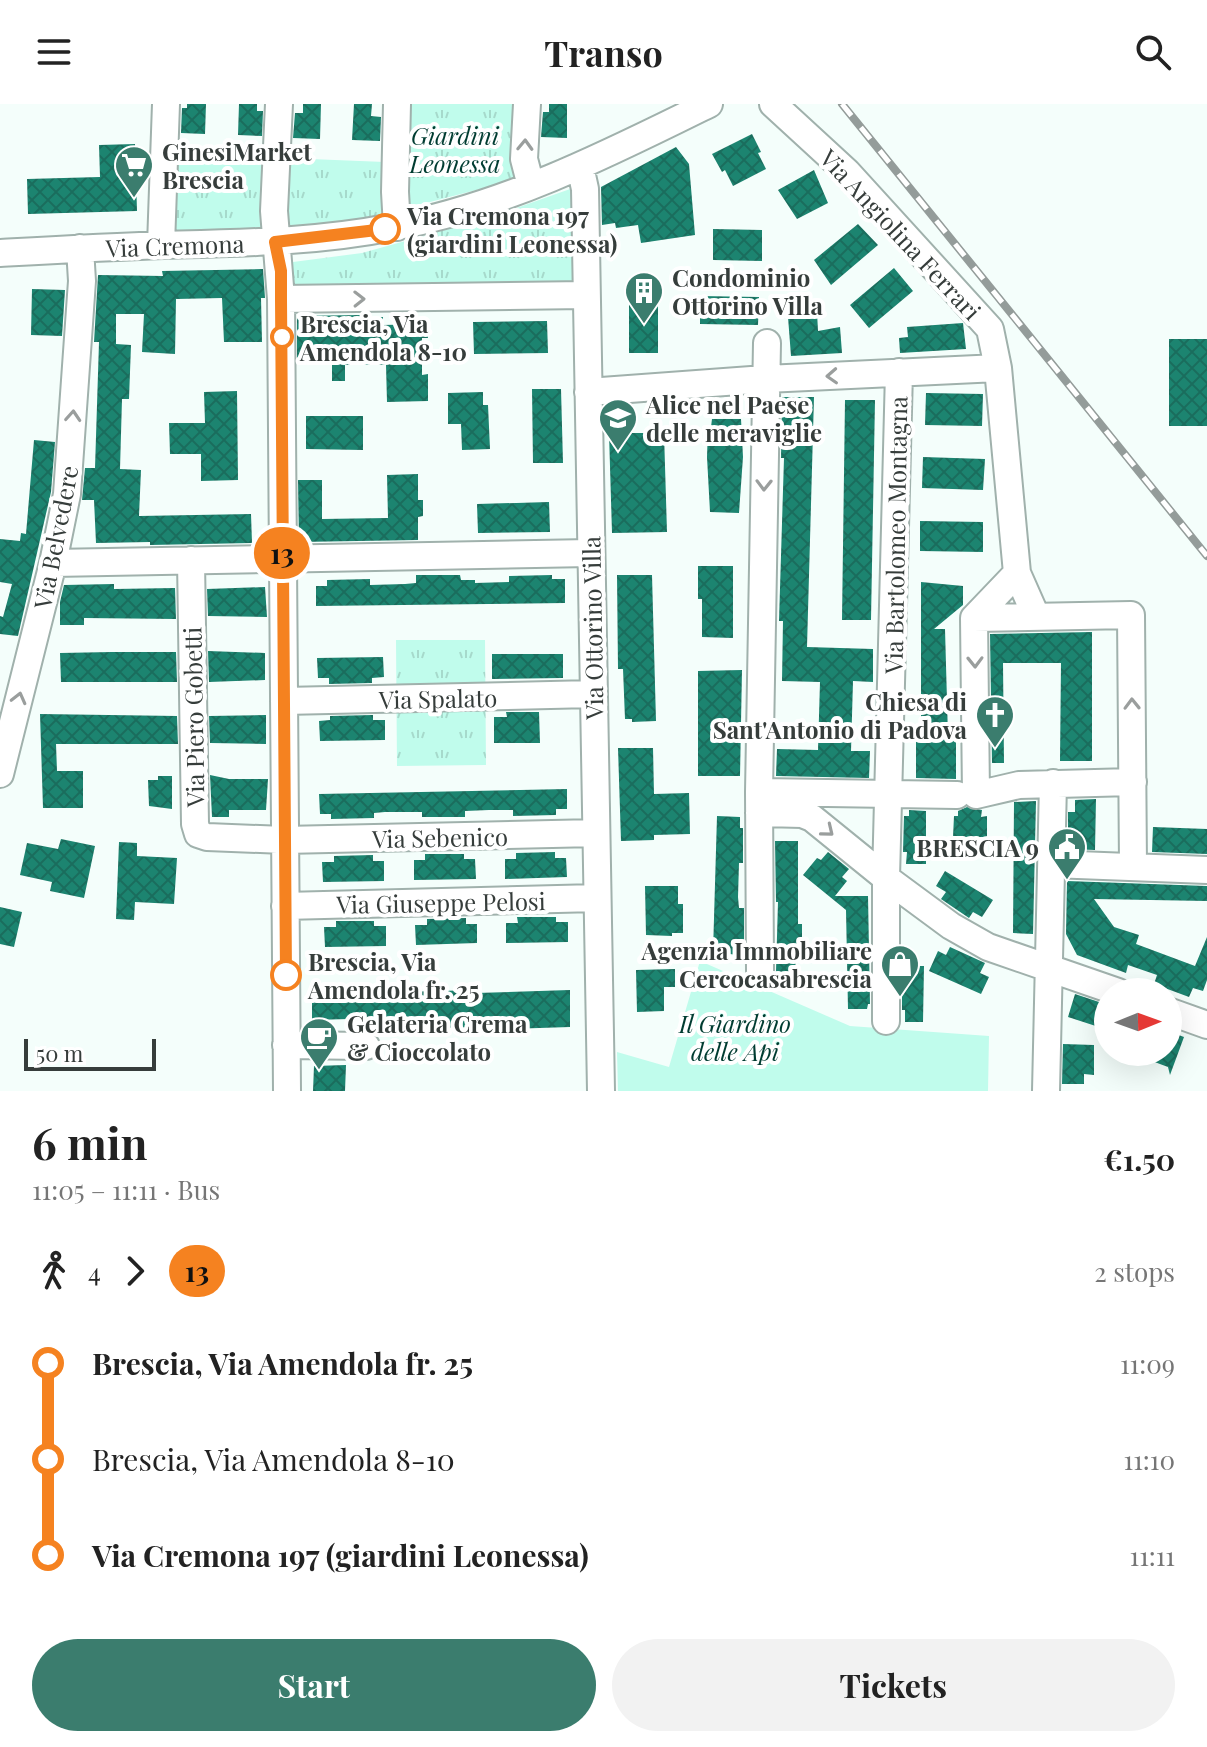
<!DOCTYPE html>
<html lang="en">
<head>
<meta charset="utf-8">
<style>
	body { margin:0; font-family:"Playfair Display",serif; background:#f2f2f2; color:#222; height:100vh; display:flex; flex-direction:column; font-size:30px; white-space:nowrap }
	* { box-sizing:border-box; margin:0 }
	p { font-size:26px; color:#767676 }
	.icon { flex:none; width:44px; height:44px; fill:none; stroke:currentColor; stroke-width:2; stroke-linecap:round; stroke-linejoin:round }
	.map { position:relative; height:987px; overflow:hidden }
	.drawer { display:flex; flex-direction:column; background:#fff; flex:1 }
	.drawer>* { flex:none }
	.badge { padding:0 16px; border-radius:26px; font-size:28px; line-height:52px }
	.needle { width:52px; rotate:89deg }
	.fabs { position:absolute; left:1094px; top:874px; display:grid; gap:16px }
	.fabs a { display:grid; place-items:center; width:88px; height:88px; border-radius:50%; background:#fff; box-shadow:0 8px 32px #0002; font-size:40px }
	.scale { position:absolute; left:24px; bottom:20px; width:132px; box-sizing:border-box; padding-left:8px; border:4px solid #363d3b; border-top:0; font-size:22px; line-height:28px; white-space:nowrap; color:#363d3b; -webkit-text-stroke:6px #fff; paint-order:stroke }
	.map>.badge { position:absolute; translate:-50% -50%; box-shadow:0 0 0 4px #fff }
	.legs { display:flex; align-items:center; gap:12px; height:88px; padding:0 32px; font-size:26px }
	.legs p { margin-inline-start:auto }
	.headline { display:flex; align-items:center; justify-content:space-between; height:136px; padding:0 32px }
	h1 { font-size:44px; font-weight:700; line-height:60px }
	.cta { display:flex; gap:16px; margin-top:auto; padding:16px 32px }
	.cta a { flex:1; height:92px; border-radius:48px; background:#3b7d6e; color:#fff; font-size:32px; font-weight:700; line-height:92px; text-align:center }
	.cta a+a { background:#f2f2f2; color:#222 }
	ul { padding:0 32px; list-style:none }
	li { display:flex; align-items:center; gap:28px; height:96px; font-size:30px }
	li i { display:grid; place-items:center; width:12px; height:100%; margin:0 10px; background:currentColor }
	li i::after { content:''; width:20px; height:20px; margin:-10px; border:6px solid; border-radius:50%; background:#fff }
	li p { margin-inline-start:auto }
	li:first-child i { background:linear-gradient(#0000 50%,currentColor 0) }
	li:last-child i { background:linear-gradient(currentColor 50%,#0000 0) }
	header { display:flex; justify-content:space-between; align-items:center; height:104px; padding:0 32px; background:#fff; font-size:36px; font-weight:700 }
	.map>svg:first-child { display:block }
	.grass { fill:url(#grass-tufts) }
	.garden { fill:#c0fcec }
	.building { fill:url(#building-cross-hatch) }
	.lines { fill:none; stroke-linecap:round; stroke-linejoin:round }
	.minor-casing { stroke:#a0b1ac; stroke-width:30 }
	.minor { stroke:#fff; stroke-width:26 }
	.rail-casing { stroke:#949c9a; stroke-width:8 }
	.rail { stroke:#fff; stroke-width:5; stroke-dasharray:15; stroke-linecap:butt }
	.oneway { stroke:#9a9e9d }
	.line-1-casing { stroke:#fff; stroke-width:18 }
	.line-1 { stroke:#f58220; stroke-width:12 }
	.stop-1-dot { fill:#fff; stroke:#f58220; stroke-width:4 }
	.labels { text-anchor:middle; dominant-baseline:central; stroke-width:8; stroke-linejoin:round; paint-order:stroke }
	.park-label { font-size:24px; font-style:italic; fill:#003c31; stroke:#fff }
	.poi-label { font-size:24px; font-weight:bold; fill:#363d3b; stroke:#fff; text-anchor:start }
	.stop-label { font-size:24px; font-weight:bold; fill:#363d3b; stroke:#fff; text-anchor:start }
	.street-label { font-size:24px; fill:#363d3b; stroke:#fff }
</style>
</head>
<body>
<header><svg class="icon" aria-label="menu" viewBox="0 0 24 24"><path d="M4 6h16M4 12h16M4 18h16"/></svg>Transo<svg class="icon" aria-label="search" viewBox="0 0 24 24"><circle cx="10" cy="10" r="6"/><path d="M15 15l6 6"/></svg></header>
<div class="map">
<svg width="1207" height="987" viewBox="0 0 1207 987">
	<defs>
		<pattern id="grass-tufts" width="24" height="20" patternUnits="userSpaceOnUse" patternTransform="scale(2)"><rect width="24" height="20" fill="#c0fcec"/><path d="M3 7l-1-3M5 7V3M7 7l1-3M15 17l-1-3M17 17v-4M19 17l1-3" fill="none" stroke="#a6d9cb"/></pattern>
		<pattern id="building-cross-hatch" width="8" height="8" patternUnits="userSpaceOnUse" patternTransform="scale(2)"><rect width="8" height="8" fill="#1c8470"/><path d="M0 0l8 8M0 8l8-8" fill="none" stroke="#1a6d5d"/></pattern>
	</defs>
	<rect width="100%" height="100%" fill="#f4fefb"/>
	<path class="grass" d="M407,0H522L519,75L403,105Z
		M170,50L267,53L263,128L168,132Z
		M285,54L385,58L383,111L286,126Z
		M573,84L577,182L293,188V158L362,149L488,114Z
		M396,536H485L486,661L397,662Z"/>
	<path class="garden" d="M700,857L850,922L989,932L988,987H618L617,948L669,963Z"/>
	<path class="building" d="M187,0H206L205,30L181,29L182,4H187Z
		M239,0H257V7H263L262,32L238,31Z
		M303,0H321L320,35L293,34L295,9H303Z
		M354,0H372L371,12L381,13L380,37L352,36Z
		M549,0H567V34L541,33L543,8H549Z
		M752,30L761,48L758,49L766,65L733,82L725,66L722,68L712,50Z
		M135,40L137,107L28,110L27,75L100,73L99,41Z
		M676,43L689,60L695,131L641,139L638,121L616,124L615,119L602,121L601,83Z
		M814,66L828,99L797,115L778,86Z
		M858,120L878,141L831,181L814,156Z
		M713,125L762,126V157L713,156Z
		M894,164L913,187L869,224L850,201Z
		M263,165L265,194H261L262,238H224L222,194L176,195L175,250L142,248L144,210H116V240L131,241L129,295H122L120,365L141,366L139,412L251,410L252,439L150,441V438L96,439L94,396H82L85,364H95L99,238H94L98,171L163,172L162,167Z
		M32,185L65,186L62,232L31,231Z
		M700,192L759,193L758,221L700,220Z
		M629,193H658V249H629Z
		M806,199L807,208H817L818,227L840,223L842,249L791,252L787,200Z
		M362,211V214L383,213V221L427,220L428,234H422V271L428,270V297L387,298L386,261H345V277H332V259H297V212Z
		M547,217L548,249L474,250L473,218Z
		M963,219L966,245L900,249L899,234L908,233L907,223Z
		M1169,235H1207V322H1169Z
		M532,285H561L563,359H533Z
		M237,287L238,376L201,377V350H170L169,319H205L204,288Z
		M483,288V301H488L490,345L462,346L461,320H448V289Z
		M926,289L983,290L982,322L925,321Z
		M782,293H814L807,543L873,545V578L853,577L851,647H870L869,674L776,672L777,645L818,646L820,578L782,577L783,517H779L784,354H781Z
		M845,296H875L871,516H842Z
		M306,312H363V346L306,345Z
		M712,315H741L743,353L739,409L710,408L707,353L708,323H711Z
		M609,329H664L667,428L612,429Z
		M34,336L55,338L51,388L18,532L0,530V512L3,513L12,480L0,478V435L20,437L21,429L26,430Z
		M923,353L985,355L983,386L922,384Z
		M418,370V396H423V412L418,413V436L299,438L298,376H322V415L388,414L387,371Z
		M549,398L550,428L478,429L477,400Z
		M920,417L983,418V448L920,447Z
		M698,462H733V534L702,533V495H698Z
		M416,471H460L461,476H475V479L509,478V472L552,471V475H565V499L316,502V482H327V476L370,475V481L405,480L416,479Z
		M617,471H652L656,617L632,618V615H625L623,565H618Z
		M921,478L963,482V501L934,525H945L948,633L956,634V675L916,674V633H921Z
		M114,480V485L175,484L176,515L84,514V521H60V498L64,481Z
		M265,483L267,513L208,512L207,485Z
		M1092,528V657H1060L1061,559H1003L1004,659H992L990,530Z
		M208,547L265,549V576L209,578Z
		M112,548H176L177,578H61L60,549Z
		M492,550H563V574L492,575Z
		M383,553L384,573L372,574V579L329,580V574H318L317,554Z
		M742,566L740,672H698V567Z
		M506,608H539L540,639H494V613H507Z
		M40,610L177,612L178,640H56L57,667H83V704H43Z
		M266,611V640L210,639L209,612Z
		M373,611V616H385V636L320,637L319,617L330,616V612Z
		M618,644H653L654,690L689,689L690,730L654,731V736L621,737Z
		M210,671L229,675H268L266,706H229V713H212Z
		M158,672H172V705L149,702L148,676H158Z
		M567,685V705H556V711L513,712V706H489L465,707V713H422V708H385L374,709V714L331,715V710H320L319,690Z
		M1096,695L1095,746L1068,745V708H1075V696Z
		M1036,697L1033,830L1013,829L1014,698Z
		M967,703L982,706L981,713L987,712V733H953L954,712H958V707Z
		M909,706L926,707V760H906L907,748H903L904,712H909Z
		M717,712L740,713V724H743V759H739L738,793L739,804H744V839H738V851L713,848Z
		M1153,723L1207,725V750L1152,748Z
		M61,735L95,742L84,794L50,787L52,778L20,771L27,739L58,745Z
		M775,737H798V820H802V846H796L795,877L773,876L776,867L778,798H776Z
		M119,738L137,739V752L177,754L174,800L135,798L134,816L116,815Z
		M555,748V754H566L567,773L505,775V755H516V749Z
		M828,748L849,765L842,773L847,777L835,792H868L870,900H868L867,905H848L846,806L803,771L817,754L821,756Z
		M425,750H464V755H475L476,775L414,776V756H425Z
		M373,751V757H384V777L323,778L322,758H334V752Z
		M945,767L993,796L982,813L973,808L969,814L941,795L946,788L936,782Z
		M1067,777L1207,782V797L1094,795L1114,823L1139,831L1136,840L1195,862L1207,833V876L1203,887L1193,884L1189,893L1154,880L1157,871L1128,861L1126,869L1077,851L1066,830Z
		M645,782H678V800H683V829H672V832L646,831Z
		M0,803L22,808L14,843L0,840Z
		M517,813H556V818H568V838L506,839V819H518Z
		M466,814V820H477V839L416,841L415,821H427V815Z
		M336,817H374V822H386V842L325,843L324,823H336Z
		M950,843L985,859L980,869L989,873L981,890L929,867L938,847L946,851Z
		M906,862H924L923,918H905V906H902V872H906Z
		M675,865V883H664V907L637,908L636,866Z
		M361,886V889L476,886V889L570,886V923L480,926V923L387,925L386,914L312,916V887Z
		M1075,890L1108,901L1105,925L1068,913Z
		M1168,927L1184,933L1170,971L1168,963L1133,950L1168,948Z
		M1063,940L1094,941V971L1084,970V980H1062Z
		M346,961L345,987H313L314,962Z"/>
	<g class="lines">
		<g class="minor-casing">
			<path id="minor" d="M279,0L274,107L281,195L287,987
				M527,0L524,55L531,82
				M773,0L847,68L990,225L998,264L1017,469L1036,512
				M580,62L585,85L601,987
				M397,123L395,88L397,0
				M161,141L166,0
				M0,149C55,146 109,143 164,141C241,139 317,138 393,123C505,102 608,50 709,0
				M281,195L586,191
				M588,288L766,275L998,264
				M191,456L195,720L198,730L207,733L284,736L596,729
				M53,459L590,449
				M1017,469L974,514L976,691L1019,681L1133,678
				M974,514L1131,511L1133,761
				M284,597L593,590
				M0,670L53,459L67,390L82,177L80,144
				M759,688L957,691
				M759,709L802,710L812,714L886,774L951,822L988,843L1118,888
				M1052,760L1207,766
				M285,802L597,794
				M760,867L759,688L767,239
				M1168,907L1207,921
				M886,917V774L899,268
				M286,941L366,942
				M1046,987L1053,679"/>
		</g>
		<use href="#minor" class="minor"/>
		<g class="rail-casing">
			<path id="rail" d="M842,0L1207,452"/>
		</g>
		<use href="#rail" class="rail"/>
	</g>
	<defs><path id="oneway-chevron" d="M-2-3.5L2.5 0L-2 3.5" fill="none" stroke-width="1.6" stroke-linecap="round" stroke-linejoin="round" transform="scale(2)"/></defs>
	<g class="oneway">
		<use href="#oneway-chevron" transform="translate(525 41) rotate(-88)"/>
		<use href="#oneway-chevron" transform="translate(359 195) rotate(-1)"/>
		<use href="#oneway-chevron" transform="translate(832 272) rotate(177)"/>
		<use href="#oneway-chevron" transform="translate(73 312) rotate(-86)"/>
		<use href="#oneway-chevron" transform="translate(764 381) rotate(91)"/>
		<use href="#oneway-chevron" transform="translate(975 558) rotate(89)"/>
		<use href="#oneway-chevron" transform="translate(19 594) rotate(-76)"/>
		<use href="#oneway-chevron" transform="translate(1132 600) rotate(-91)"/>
		<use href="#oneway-chevron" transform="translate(828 727) rotate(39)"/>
	</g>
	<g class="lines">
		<g class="line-1-casing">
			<path id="line-1" d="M286,871L281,195V167L275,138L385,125"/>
		</g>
		<use href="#line-1" class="line-1"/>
	</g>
	<defs>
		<g id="supermarket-pin" transform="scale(2)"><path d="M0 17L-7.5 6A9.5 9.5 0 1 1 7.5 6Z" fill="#3b7d6e" stroke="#fff"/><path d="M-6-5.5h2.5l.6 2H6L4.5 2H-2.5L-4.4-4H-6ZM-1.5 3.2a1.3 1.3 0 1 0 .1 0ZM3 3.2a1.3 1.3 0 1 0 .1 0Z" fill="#fff"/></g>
		<g id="building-pin" transform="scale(2)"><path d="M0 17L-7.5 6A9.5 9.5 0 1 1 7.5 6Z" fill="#3b7d6e" stroke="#fff"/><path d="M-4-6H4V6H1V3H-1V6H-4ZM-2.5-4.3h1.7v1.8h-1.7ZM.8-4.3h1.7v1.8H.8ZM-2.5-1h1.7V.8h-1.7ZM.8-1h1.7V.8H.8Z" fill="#fff"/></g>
		<g id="school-pin" transform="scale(2)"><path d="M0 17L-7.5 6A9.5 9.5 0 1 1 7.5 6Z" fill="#3b7d6e" stroke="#fff"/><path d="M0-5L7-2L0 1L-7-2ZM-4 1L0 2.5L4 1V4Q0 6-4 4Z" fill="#fff"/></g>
		<g id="church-pin" transform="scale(2)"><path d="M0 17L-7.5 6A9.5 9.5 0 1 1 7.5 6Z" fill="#3b7d6e" stroke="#fff"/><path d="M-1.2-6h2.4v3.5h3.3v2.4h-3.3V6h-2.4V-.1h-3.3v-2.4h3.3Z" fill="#fff"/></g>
		<g id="civic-pin" transform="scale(2)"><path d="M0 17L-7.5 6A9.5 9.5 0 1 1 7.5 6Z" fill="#3b7d6e" stroke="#fff"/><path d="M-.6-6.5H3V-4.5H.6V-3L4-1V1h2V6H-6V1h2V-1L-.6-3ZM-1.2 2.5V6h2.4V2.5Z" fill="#fff"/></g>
		<g id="shop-pin" transform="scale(2)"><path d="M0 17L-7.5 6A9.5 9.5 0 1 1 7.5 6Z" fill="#3b7d6e" stroke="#fff"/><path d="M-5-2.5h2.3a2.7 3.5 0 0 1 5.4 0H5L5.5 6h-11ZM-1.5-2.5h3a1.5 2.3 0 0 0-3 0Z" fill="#fff"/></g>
		<g id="cafe-pin" transform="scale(2)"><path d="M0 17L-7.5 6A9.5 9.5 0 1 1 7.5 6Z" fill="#3b7d6e" stroke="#fff"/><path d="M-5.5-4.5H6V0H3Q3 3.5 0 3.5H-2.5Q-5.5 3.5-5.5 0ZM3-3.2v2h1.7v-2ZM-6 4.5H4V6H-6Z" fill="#fff"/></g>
	</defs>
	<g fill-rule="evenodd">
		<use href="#supermarket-pin" x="134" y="61"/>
		<use href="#building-pin" x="644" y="187"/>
		<use href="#school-pin" x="618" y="314"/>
		<use href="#church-pin" x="995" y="611"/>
		<use href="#civic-pin" x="1067" y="743"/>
		<use href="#shop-pin" x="900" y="860"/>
		<use href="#cafe-pin" x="319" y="933"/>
	</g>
	<g class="stop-1-dot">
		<circle cx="385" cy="125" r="14"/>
		<circle cx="282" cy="233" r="10"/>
		<circle cx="286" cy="871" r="14"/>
	</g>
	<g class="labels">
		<g class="park-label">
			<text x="455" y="31">Giardini<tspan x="455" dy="28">Leonessa</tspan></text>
			<text x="735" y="919">Il Giardino<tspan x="735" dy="28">delle Api</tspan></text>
		</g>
		<g class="poi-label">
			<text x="162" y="47">GinesiMarket<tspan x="162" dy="28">Brescia</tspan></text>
			<text x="672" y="173">Condominio<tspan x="672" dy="28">Ottorino Villa</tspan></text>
			<text x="646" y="300">Alice nel Paese<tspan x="646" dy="28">delle meraviglie</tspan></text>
			<text x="967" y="597" text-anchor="end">Chiesa di<tspan x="967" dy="28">Sant'Antonio di Padova</tspan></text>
			<text x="1039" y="743" text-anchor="end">BRESCIA 9</text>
			<text x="872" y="846" text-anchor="end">Agenzia Immobiliare<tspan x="872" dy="28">Cercocasabrescia</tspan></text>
			<text x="347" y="919">Gelateria Crema<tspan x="347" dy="28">&amp; Cioccolato</tspan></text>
		</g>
		<g class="stop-label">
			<text x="407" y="111">Via Cremona 197<tspan x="407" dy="28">(giardini Leonessa)</tspan></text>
			<text x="300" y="219">Brescia, Via<tspan x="300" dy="28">Amendola 8-10</tspan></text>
			<text x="308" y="857">Brescia, Via<tspan x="308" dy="28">Amendola fr. 25</tspan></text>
		</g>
		<g class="street-label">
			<text transform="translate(901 130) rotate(47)">Via Angiolina Ferrari</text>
			<text transform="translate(175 141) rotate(-2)">Via Cremona</text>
			<text transform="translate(895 431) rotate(-89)">Via Bartolomeo Montagna</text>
			<text transform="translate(55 433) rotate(-79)">Via Belvedere</text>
			<text transform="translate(592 524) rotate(-91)">Via Ottorino Villa</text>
			<text transform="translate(438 594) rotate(-1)">Via Spalato</text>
			<text transform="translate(193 613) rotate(-91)">Via Piero Gobetti</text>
			<text transform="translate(440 733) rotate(-1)">Via Sebenico</text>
			<text transform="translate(441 798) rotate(-1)">Via Giuseppe Pelosi</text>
		</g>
	</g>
</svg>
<div class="fabs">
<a><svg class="needle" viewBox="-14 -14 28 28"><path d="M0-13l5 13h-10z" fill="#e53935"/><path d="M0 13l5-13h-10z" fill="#767676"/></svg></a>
</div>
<div class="scale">50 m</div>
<b class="badge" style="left:282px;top:449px;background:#f58220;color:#111">13</b>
</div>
<section class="drawer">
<div class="headline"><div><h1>6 min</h1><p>11:05 – 11:11 · Bus</p></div><b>€1.50</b></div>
<div class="legs"><svg class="icon" aria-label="walk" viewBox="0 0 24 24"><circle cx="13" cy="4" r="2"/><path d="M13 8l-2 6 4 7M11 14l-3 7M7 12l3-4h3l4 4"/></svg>4<svg class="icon" aria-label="forward" viewBox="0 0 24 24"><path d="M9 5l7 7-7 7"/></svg><b class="badge" style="background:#f58220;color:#111">13</b><p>2 stops</p></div>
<ul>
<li><i style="color:#f58220"></i><b>Brescia, Via Amendola fr. 25</b><p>11:09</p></li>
<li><i style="color:#f58220"></i><span>Brescia, Via Amendola 8-10</span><p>11:10</p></li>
<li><i style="color:#f58220"></i><b>Via Cremona 197 (giardini Leonessa)</b><p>11:11</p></li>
</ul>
<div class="cta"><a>Start</a><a>Tickets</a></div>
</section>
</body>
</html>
